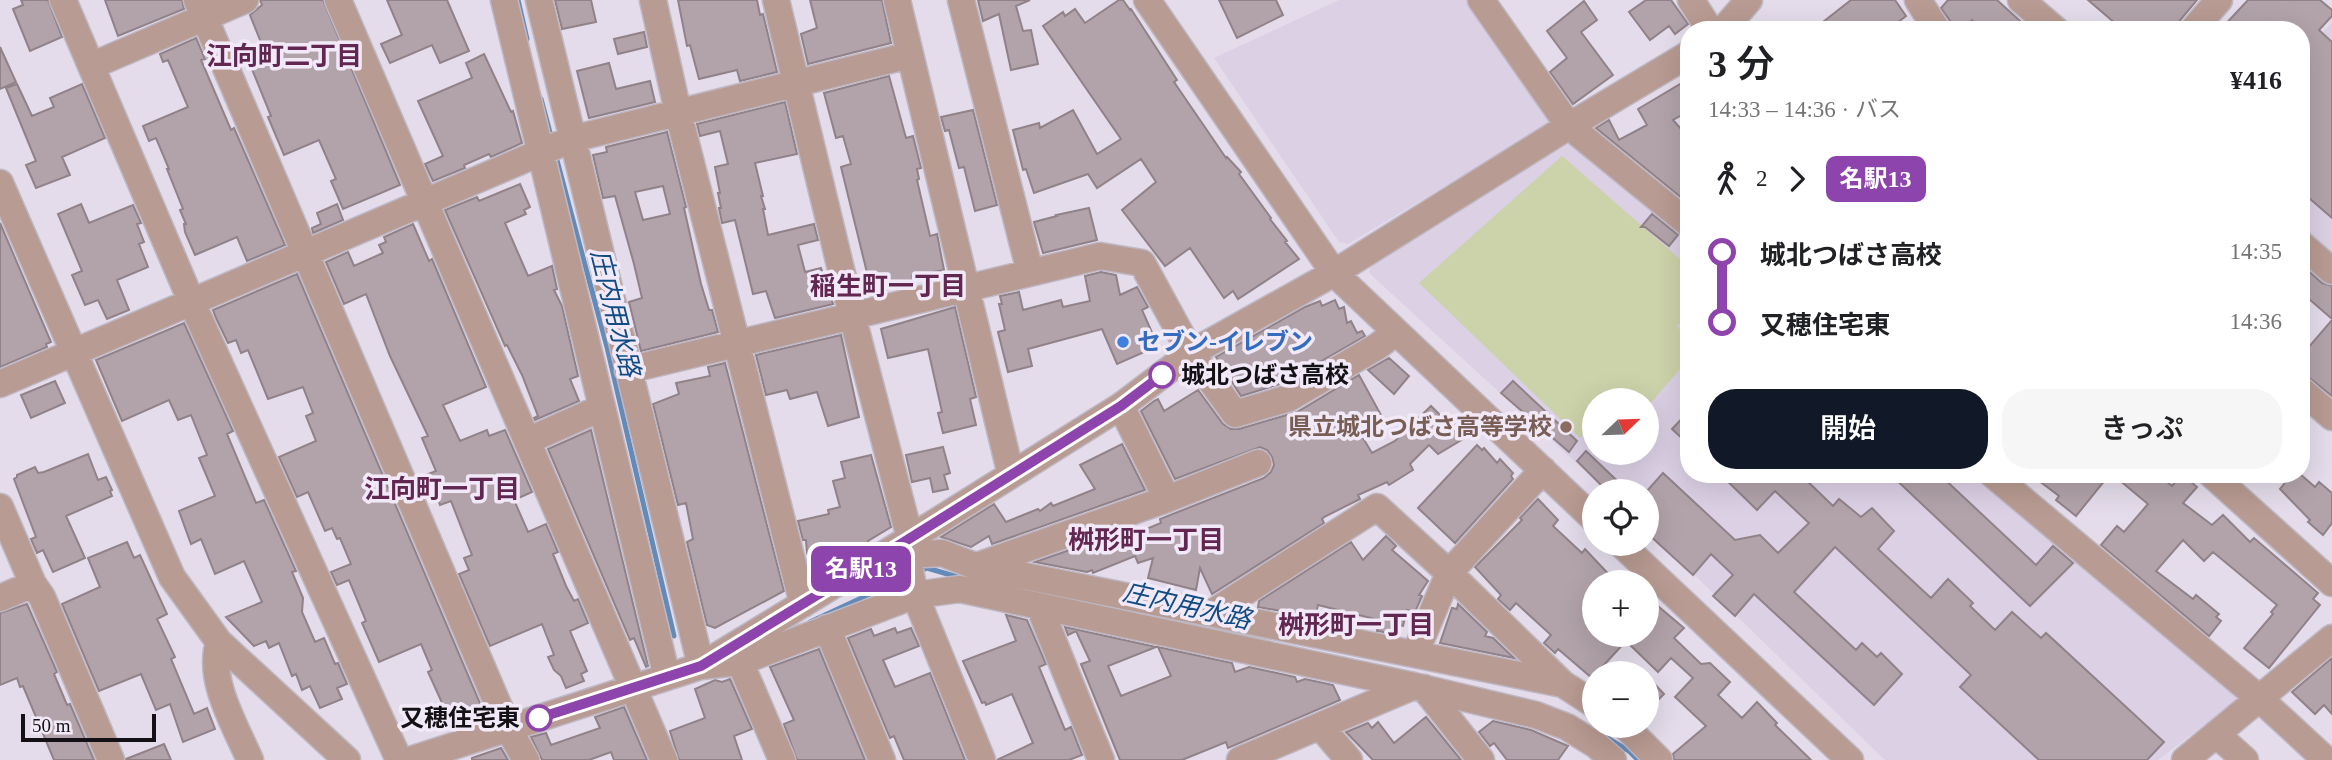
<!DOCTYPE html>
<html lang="ja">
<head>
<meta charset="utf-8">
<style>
	body { margin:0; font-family:"Times New Roman","Noto Sans JP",serif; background:#f6f6f6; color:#202124; height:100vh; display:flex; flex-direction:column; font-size:26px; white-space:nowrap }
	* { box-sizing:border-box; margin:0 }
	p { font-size:23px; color:#757577 }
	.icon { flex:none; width:38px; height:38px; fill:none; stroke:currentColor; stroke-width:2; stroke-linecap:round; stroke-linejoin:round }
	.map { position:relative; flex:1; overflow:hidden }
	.panel { position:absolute; left:1680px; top:21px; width:630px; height:462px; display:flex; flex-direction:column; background:#fff; border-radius:28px; box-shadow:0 7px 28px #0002 }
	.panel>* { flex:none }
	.badge { padding:0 14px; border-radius:10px; font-size:24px; line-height:46px }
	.needle { width:46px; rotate:67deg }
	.controls { position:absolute; left:1582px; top:388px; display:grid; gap:14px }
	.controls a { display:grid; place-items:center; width:77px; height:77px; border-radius:50%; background:#fff; box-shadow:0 7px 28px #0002; font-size:35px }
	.scale { position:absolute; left:21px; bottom:18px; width:135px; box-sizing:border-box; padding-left:7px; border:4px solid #131115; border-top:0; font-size:19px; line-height:24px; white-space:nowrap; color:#131115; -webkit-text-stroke:5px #f1e9f7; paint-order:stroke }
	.map>.badge { position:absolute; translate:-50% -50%; box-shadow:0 0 0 4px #fff }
	.legs { display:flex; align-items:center; gap:10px; height:77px; padding:0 28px; font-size:23px }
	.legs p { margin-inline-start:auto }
	.overview { display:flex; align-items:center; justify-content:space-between; height:119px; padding:0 28px }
	h1 { font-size:38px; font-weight:600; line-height:52px }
	.action { display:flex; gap:14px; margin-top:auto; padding:14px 28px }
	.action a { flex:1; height:80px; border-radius:28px; background:#111827; color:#fff; font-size:28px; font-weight:600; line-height:80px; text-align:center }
	.action a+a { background:#f6f6f6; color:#202124 }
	ul { padding:0 28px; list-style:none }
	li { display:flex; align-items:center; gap:24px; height:70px; font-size:26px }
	li i { display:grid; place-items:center; width:10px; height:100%; margin:0 9px; background:currentColor }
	li i::after { content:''; width:18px; height:18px; margin:-9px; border:5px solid; border-radius:50%; background:#fff }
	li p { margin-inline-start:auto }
	li:first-child i { background:linear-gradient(#0000 50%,currentColor 0) }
	li:last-child i { background:linear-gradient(currentColor 50%,#0000 0) }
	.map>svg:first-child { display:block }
	.built { fill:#dbd0e4; fill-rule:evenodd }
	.green { fill:#ccd2a9 }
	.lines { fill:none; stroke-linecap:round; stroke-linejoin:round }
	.stream { stroke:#648bb8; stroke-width:5 }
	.building { fill:#b2a3aa; stroke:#908288; stroke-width:2; fill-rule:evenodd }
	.minor-casing { stroke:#beb7c4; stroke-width:29 }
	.minor { stroke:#b89b92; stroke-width:26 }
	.line-1-casing { stroke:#fff; stroke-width:16 }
	.line-1 { stroke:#8e44ad; stroke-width:10 }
	.shop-dot { fill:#3f7fe0; stroke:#f1e9f7; stroke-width:2.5 }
	.stop-1-dot { fill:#fff; stroke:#8e44ad; stroke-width:3.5 }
	.education-dot { fill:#8d6e63; stroke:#f1e9f7; stroke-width:2.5 }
	.labels { text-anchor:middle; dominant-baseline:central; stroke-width:7; stroke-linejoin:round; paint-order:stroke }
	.shop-label { font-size:24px; font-weight:bold; fill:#366cbe; stroke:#f1e9f7; text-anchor:start }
	.stop-label { font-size:24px; font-weight:bold; fill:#131115; stroke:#f1e9f7; text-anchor:start }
	.education-label { font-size:24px; font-weight:bold; fill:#785e54; stroke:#f1e9f7; text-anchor:end }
	.neighbourhood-label { font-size:26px; font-weight:bold; fill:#612751; stroke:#f1e9f7 }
	.water-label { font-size:26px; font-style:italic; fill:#114c85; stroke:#f1e9f7 }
</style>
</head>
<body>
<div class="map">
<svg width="2332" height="760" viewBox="0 0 2332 760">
	<rect width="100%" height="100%" fill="#e4dcea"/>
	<path class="built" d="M1339,0H1470L1551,115L1549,124L1348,244L1339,242L1214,58Z
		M2332,22V256L2301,230V56Z
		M1568,144L1576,145L1689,237V474H1978L2241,689L2242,696L2158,760H1885L1647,529V492H1608L1369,273L1372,262ZM1594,401H1647V453H1594Z"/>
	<path class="green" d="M1562,156L1689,267V313L1677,326L1689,341V359L1647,407V401H1594V423L1580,438L1419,283Z"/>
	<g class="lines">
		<path class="stream" d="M518,0L527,39
			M541,99L552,140
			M555,153L607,347L674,636
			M918,572L927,568L961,578
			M810,622L902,579
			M1604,736L1629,751L1638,760"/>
	</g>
	<path class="building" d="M21,0H48L62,37L30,51L13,9L23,5Z
		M105,0H182L184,9L118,36Z
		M260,0H323L400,185L343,209L331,181L336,179L319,140L284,155L268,117L271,116L247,57L264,50L250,15L262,5Z
		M387,0H447L469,51L440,63L432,45L390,63L381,44L402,35Z
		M555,0H591L596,22L562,29Z
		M678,0H757L760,15L763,14L777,72L740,81L737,70L699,79L690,45L687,46Z
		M810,0H882L891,43L808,64L801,34L817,28Z
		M978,0H1030L1016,6L1023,31L1031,30L1038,64L1011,70L999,14L983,21Z
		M1119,0H1123L1130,10L1131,9L1177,80L1174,82L1226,158L1227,157L1241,172L1239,174L1271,218L1270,219L1287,241L1285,242L1299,259L1238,299L1233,291L1224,298L1190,248L1165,266L1122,210L1156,182L1141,159L1097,188L1088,174L1034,193L1026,169L1023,170L1013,130L1039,123L1040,128L1073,110L1097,154L1121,139L1043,26L1063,12L1065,16L1075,9L1085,23Z
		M1219,0H1276L1283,15L1237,38Z
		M1646,0H1671L1688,24L1675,34L1669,26L1650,40L1629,12Z
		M1851,0H1895L1906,16L1888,30H1829L1823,22Z
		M1948,0H1997L2030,30H1983L1972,20L1964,30H1959L1951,22L1941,8Z
		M2088,0H2197L2172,30H2123Z
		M2248,0H2320L2332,10V16L2319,30L2332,42V218L2301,191V30H2220Z
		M1584,1L1597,20L1581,32L1613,75L1573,104L1550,72L1567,58L1547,31Z
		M644,32L647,47L618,54L614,39Z
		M196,38L205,59L201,60L231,130L234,128L285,245L247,261L237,237L195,255L185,232L184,224H186L180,210L183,209L167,169H169L156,138L149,141L143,126L188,107L168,60L163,62L160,54Z
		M0,47L16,82L0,89Z
		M484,54L511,112L513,111L522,143L491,157L489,154L464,165L465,168L433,181L425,164L443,156L418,101L472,78L466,63Z
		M609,63L616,89L650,81L655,102L589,118L577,71Z
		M889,76L906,138L913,136L921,168L917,169L919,179L917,180L930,236L937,234L944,270L912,276L914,283L872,293L841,167L851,164L843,136L836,138L824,93Z
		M1682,83L1689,96V111L1673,120L1689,138L1688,203L1596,128L1609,120L1619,140L1647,125L1638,109Z
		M17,84L32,116L54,107L50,98L82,84L105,138L62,157L70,175L36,188L26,165L36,161L6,88Z
		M785,102L797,154L755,163L763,196H761L765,209H763L768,235L814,224L818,240L798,245L805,272L821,268L833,304L775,318L766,291L753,294L735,220L722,223L719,208H721L718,193H720L715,167L728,164L720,131L700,136L697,124Z
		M973,110L997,205L975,211L964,167L959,168L949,130L945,131L941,117Z
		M667,132L686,207L684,208L701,284L709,310H712L718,332L641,351L629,302L642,298L634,264L615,196L603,198L593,155L607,152L606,147ZM663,186L670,214L643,220L635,192Z
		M520,184L530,207L524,210L526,214L505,223L528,276L552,266L557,289L554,290L562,306L578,376L570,379L579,401L535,420L534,418L538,416L522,375L507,345L505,346L445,210L477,197L479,201Z
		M81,204L89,223L133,205L141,223L137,224L144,242L139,244L148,267L117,280L129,310L107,319L98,300L85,305L72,275L82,271L58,214Z
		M337,204L343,220L313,233L312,228L321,224L317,213Z
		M1089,208L1097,240L1043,253L1034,222L1057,216L1056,215Z
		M1652,214L1678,235L1669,246L1645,227H1641Z
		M0,223L51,342L46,344L47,347L0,367Z
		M413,224L429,261L432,259L486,387L443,405L460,441L487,430L489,436L505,430L532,492L514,500L528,532L546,524L558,552L553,554L566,586L574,601L578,599L588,623L570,631L587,671L581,674L584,681L566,688L561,676L554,670L548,657L554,655L542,624L490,646L459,574L469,570L464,558L472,555L451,501L440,505L435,490L425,494L418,478L436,471L422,438L428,436L390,356L366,294L344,304L326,262L348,252L354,266L383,253L379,245L386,242L384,237Z
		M2305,268L2322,283L2332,286V319L2301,292V272Z
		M1101,272L1116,275L1120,295L1137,287L1148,307L1142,310L1158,346L1117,364L1102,329L1028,349L1032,366L1008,372L998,332L1005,330L999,304H1002L1000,296L1019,292L1023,310L1061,300L1063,307L1090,301L1085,276Z
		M297,274L485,715L472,721L453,727L428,672L432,670L421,644L379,662L362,623L366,621L349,580L337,585L331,572L351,564L340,538L337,539L332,528L325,531L308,492L297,497L279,457L316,441L306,416L313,413L303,387L268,399L248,350L241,353L236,340L228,343L216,318L213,310Z
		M1335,300L1339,309L1344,307L1347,323L1351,321L1357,333L1362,331L1365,336L1283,383L1241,396L1216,357L1305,307L1320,301L1322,306Z
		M955,307L976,397L970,399L976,425L943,433L938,413L942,412L928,349L888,358L881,329Z
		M2332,320V396L2301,371V343L2308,348Z
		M184,323L233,431L227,434L256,503L264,500L296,571L292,572L303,598L302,612L315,642L324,638L335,664L338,663L347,684L337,688L342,699L320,708L310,686L302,690L296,674L292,676L279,643L269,648L266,641L254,646L226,617L262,602L244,561L215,574L201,539L191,544L179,511L215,496L199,458L207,455L191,415L178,420L169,400L122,421L96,360Z
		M841,335L859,417L828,426L817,392L790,399L787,390L766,395L756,355Z
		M1389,358L1409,376L1394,394L1368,370Z
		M725,363L784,591L715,628L707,625L687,542L693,539L686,503L678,505L653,404L679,394L676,383L710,376L708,367Z
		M1359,375L1381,415L1357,428L1372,453L1395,441L1431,406L1452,427L1456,424L1468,436L1438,454L1429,445L1410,464L1413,470L1389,485L1387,482L1358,495L1360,499L1324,517L1322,519L1324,523L1212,594L1200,568L1196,590L1148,578L1153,558L1138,563L1135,556L1093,573L1092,570L1087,572L1035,562L1130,529L1132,535L1161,523L1160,519L1264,478L1271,472L1274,465L1272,457L1267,450L1260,447L1175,479L1141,411L1154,401L1158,399L1164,411L1198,390L1223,424L1231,429H1239L1297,412Z
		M55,381L65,403L31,418L21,395Z
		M1513,381L1577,441L1569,452L1501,393Z
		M1689,411V445L1672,429Z
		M591,430L648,666L646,667L634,638L630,640L548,449Z
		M1122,444L1145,490L992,544L989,536L971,547L941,537L994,504L1006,522L1038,509L1040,511L1051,503L1053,506L1095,489L1080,465Z
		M1477,445L1482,450L1484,448L1497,463L1500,459L1513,473L1511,476L1513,479L1455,543L1418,508Z
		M943,447L950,473L944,475L948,489L933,492L930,478L912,482L906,455Z
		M1586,451L1629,492H1608L1577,461Z
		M88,454L98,480L106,477L112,490L110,491L112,496L66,516L85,558L53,572L43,550L37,553L31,539L36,537L14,479L17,477V475L35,467L38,473L44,472Z
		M871,455L891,527L868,541L869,543L839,556L837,560L825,568L814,570L807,553L806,540H803L798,521L829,514L828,510L840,507L833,481L845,478L841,462Z
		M1663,473L1735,540L1760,535L1778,553L1809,523L1775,491L1757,510L1720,474H1800L1833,506L1839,499L1861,517L1872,508L1894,531L1878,549L1931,598L1948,579L1973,603L1970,606L1995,630L2012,612L2041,638L2046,633L2164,742L2147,760H2039L1960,687L1971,675L1835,547L1794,592L1856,650L1862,643L1877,657L1881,653L1902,674L1874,705L1754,594L1735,616L1713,596L1733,575L1711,554L1693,575L1647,533V491Z
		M1890,474H1939L2036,565L2053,546L2073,563L2030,606Z
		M2030,474H2110L2076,516L2056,500L2059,496Z
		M2112,474H2158L2172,486L2182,474L2197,487L2183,503L2212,525L2223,515L2250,542L2254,538L2318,593L2313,599L2320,605L2269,668L2244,648L2273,614L2271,612L2277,605L2213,552L2204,561L2183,540L2156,571L2193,599L2196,595L2219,614L2216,617L2221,621L2209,636L2101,545L2117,526L2124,532L2148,504Z
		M2292,474H2300L2315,487L2319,482L2332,493V523L2323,535L2308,522L2310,520L2280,489Z
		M1538,499L1558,520L1553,526L1582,553L1585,549L1617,583H1594V635H1647V597L1684,628L1674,638L1701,664L1710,663L1730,682L1718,695L1742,718L1757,702L1777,723L1775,725L1811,760H1674L1673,754L1706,726L1675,697L1693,678L1671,658L1658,672L1626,641L1592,678L1558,649L1555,653L1544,643L1551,635L1516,603L1510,610L1498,599L1501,595L1475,567L1522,520L1520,518Z
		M1386,536L1396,546L1392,550L1428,581L1419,595L1422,596L1415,612L1407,610L1403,626L1392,623L1390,633L1377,631L1379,620L1318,605L1315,617L1258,607L1259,601L1351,542L1363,560Z
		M127,542L134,558L140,555L167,614L157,619L175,657L171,659L194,714L207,708L215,729L183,742L170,704L156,710L141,674L99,691L62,604L100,587L88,558Z
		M27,604L57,672L54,674L67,705L70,704L94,760H54L23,686L20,687L17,678L0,685V613Z
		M1458,604L1487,632L1485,636L1493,638L1514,658L1440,643L1452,608L1457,609Z
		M1006,615L1027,620L1046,664L1039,667L1065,730L1071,727L1082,755L1069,760H997L1033,743L1012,694L986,705L985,702L982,703L963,661L1016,641Z
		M1065,627L1156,647L1108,666L1121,696L1171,676L1158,647L1232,663L1235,672L1249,667L1295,677L1297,682L1305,679L1333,685L1340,700L1228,748L1226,742L1182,760H1120L1081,664L1090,661L1076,631L1068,635Z
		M895,628L897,633L911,628L919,646L883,660L895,687L930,673L965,760H904L894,736L890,738L848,638L871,629L874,636Z
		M819,649L865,760H797L784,724L794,720L770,667Z
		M2332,658V714L2324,705L2315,714L2292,692Z
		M1647,676L1664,694L1647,711Z
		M730,679L752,729L734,736L742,760H679L670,731L705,718L695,689L715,680L722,682Z
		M624,707L647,760H614L611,752L589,760H542L531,737L546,733L551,745L600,728L595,717Z
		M1426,717L1461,760H1373L1346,732L1368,723L1372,728L1378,722L1394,743Z
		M1493,721L1531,730L1568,746L1558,760H1507L1494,743L1490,746L1479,732Z
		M164,744L171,760H126V759Z
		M501,748L508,760H472V758Z"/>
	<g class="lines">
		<g class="minor-casing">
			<path id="minor" d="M63,0L192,303L399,760
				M197,0L508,728L526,760
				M338,0L664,760
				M504,0L667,677
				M539,0L701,666
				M653,0L678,112L803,604
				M776,0L852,315L910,538
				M897,0L1011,475
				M961,0L1030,272
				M1147,0L1334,273L1594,519
				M1481,0L1569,126L1689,224
				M1691,0L1710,30
				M1918,0L1937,30
				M2021,0L2056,30
				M1723,30L1749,0
				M2193,30L2219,0
				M91,66L245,0
				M0,183L172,577L219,642L347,760
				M2301,244L2332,271
				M628,370L1100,256L1142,263L1191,353L1235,414L1289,398L1378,346L1396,332
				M0,384L572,139L910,55
				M2301,390L2332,417
				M1121,406L1167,499
				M527,441L601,408
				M1992,474L2260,699L2326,760
				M2211,474L2332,583
				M0,507L33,584L42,597L111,760
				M904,542L915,595L982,760
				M1621,544L1850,760
				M907,555L942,553L975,566L1563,684L1594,704
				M977,566L1167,499L1258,463
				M0,598L33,584
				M1039,606L1101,760
				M1212,613L1377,507L1449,573L1563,684
				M827,628L882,760
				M219,642C207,680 235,725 250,760
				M1415,654L1449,573L1543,470
				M714,658L904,542L1121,406L1191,353L1334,273L1569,126L1689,54
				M740,662L782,760
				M1424,688L1481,760
				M1320,726L1349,760
				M1625,726L1659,760
				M2216,734L2245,760
				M410,760L701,666L740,662L915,595L960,589L1414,686L1536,715L1567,727L1596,745L1613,760
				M1240,760L1414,686
				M2185,760L2332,638"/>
		</g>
		<use href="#minor" class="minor"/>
	</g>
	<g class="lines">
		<g class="line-1-casing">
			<path id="line-1" d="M539,718L701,666L904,542L1121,406L1162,375"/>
		</g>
		<use href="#line-1" class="line-1"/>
	</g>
	<circle class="shop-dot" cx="1123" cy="342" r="7"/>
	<g class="stop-1-dot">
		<circle cx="1162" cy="375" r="12"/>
		<circle cx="539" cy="718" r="12"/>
	</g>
	<circle class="education-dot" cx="1566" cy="427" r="7"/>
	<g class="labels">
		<g class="shop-label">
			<text x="1137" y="342">セブン-イレブン</text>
		</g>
		<g class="stop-label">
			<text x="1181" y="375">城北つばさ高校</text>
			<text x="520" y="718" text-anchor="end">又穂住宅東</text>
		</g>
		<g class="education-label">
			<text x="1552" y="427">県立城北つばさ高等学校</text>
		</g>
		<g class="neighbourhood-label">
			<text x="284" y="56">江向町二丁目</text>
			<text x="888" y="286">稲生町一丁目</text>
			<text x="442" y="489">江向町一丁目</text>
			<text x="1146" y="540">桝形町一丁目</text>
			<text x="1356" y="625">桝形町一丁目</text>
		</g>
		<g class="water-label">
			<text transform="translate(615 313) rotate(76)">庄内用水路</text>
			<text transform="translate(1187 606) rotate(13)">庄内用水路</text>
		</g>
	</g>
</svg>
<div class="controls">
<a><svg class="needle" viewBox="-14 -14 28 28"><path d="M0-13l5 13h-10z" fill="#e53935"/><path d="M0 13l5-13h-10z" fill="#757577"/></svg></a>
<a><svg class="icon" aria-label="locate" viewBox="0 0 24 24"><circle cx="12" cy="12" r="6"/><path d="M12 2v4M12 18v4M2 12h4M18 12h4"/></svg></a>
<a>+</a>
<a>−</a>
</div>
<div class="scale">50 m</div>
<b class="badge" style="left:861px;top:569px;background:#8e44ad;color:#fff">名駅13</b>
<section class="panel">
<div class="overview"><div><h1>3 分</h1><p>14:33 – 14:36 · バス</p></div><b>¥416</b></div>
<div class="legs"><svg class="icon" aria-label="walk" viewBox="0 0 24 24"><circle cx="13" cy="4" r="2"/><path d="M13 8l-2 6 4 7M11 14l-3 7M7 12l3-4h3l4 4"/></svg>2<svg class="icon" aria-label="forward" viewBox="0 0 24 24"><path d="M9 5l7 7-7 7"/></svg><b class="badge" style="background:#8e44ad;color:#fff">名駅13</b></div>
<ul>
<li><i style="color:#8e44ad"></i><b>城北つばさ高校</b><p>14:35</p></li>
<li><i style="color:#8e44ad"></i><b>又穂住宅東</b><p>14:36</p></li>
</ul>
<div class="action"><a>開始</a><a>きっぷ</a></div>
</section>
</div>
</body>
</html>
